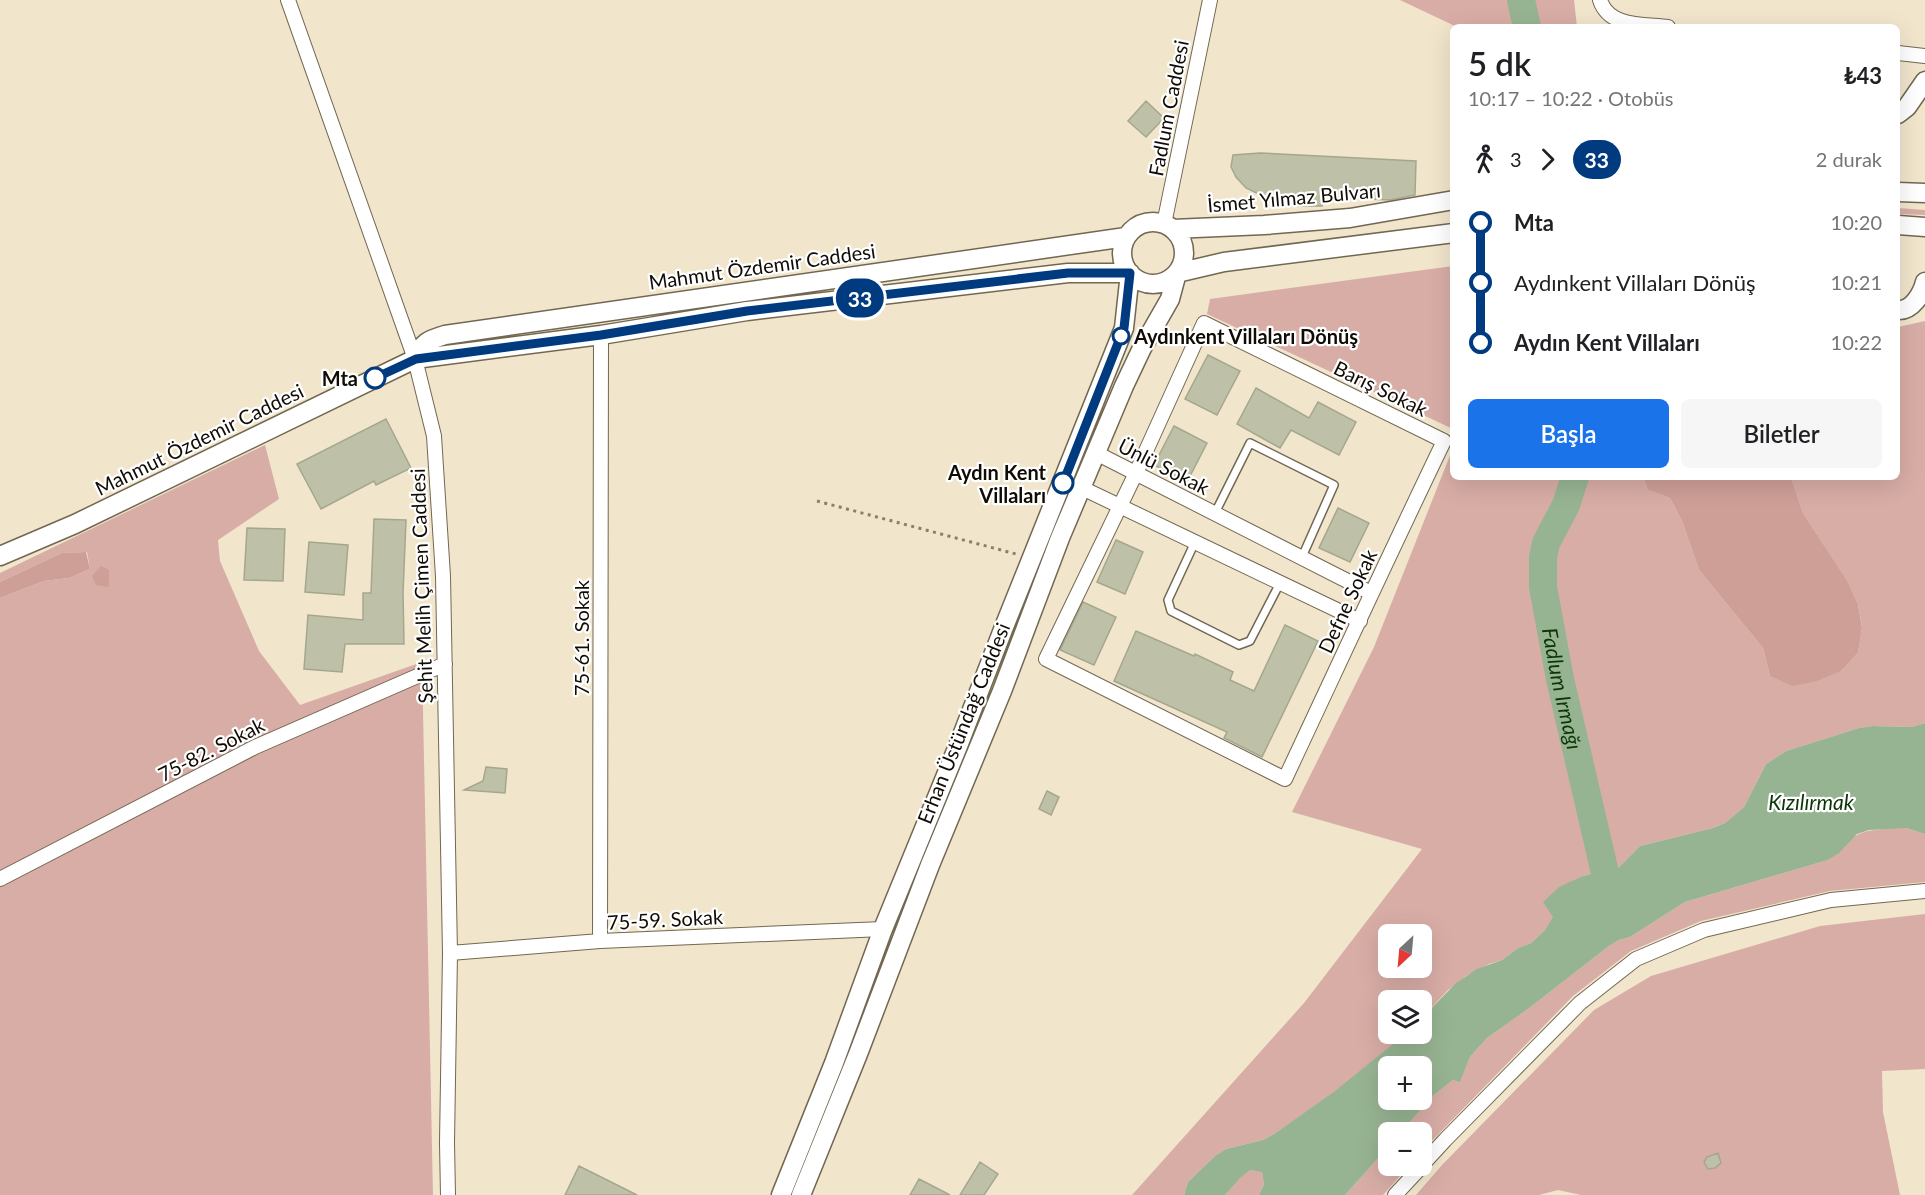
<!DOCTYPE html>
<html lang="tr">
<head>
<meta charset="utf-8">
<style>
	body { margin:0; font-family:Lato,sans-serif; background:#f6f6f6; color:#202124; height:100vh; display:flex; flex-direction:column; font-size:22px; white-space:nowrap }
	* { box-sizing:border-box; margin:0 }
	p { font-size:20px; color:#757577 }
	.icon { flex:none; width:33px; height:33px; fill:none; stroke:currentColor; stroke-width:2; stroke-linecap:round; stroke-linejoin:round }
	.map { position:relative; flex:1; overflow:hidden }
	.side { position:absolute; left:1450px; top:24px; width:450px; height:456px; display:flex; flex-direction:column; background:#fff; border-radius:9px; box-shadow:0 6px 24px #0002 }
	.side>* { flex:none }
	.badge { padding:0 12px; border-radius:20px; font-size:21px; line-height:39px }
	.needle { width:39px; rotate:206deg }
	.controls { position:absolute; left:1378px; top:924px; display:grid; gap:12px }
	.controls a { display:grid; place-items:center; width:54px; height:54px; border-radius:9px; background:#fff; box-shadow:0 6px 24px #0002; font-size:30px }
	.map>.badge { position:absolute; translate:-50% -50%; box-shadow:0 0 0 3px #fff }
	.legs { display:flex; align-items:center; gap:9px; height:66px; padding:0 18px; font-size:20px }
	.legs p { margin-inline-start:auto }
	.overview { display:flex; align-items:center; justify-content:space-between; height:102px; padding:0 18px }
	h1 { font-size:33px; font-weight:600; line-height:45px }
	.cta { display:flex; gap:12px; margin-top:auto; padding:12px 18px }
	.cta a { flex:1; height:69px; border-radius:9px; background:#1a73e8; color:#fff; font-size:24px; font-weight:600; line-height:69px; text-align:center }
	.cta a+a { background:#f6f6f6; color:#202124 }
	ul { padding:0 18px; list-style:none }
	li { display:flex; align-items:center; gap:21px; height:60px; font-size:22px }
	li i { display:grid; place-items:center; width:9px; height:100%; margin:0 8px; background:currentColor }
	li i::after { content:''; width:15px; height:15px; margin:-8px; border:4px solid; border-radius:50%; background:#fff }
	li p { margin-inline-start:auto }
	li:first-child i { background:linear-gradient(#0000 50%,currentColor 0) }
	li:last-child i { background:linear-gradient(currentColor 50%,#0000 0) }
	.map>svg:first-child { display:block }
	.green { fill:#d8ada6; fill-rule:evenodd }
	.forest { fill:#ce9f97 }
	.water { fill:#97b492; fill-rule:evenodd }
	.lines { fill:none; stroke-linecap:round; stroke-linejoin:round }
	.river { stroke:#97b492; stroke-width:28 }
	.building { fill:#bec1a7; stroke:#a4a78e; stroke-width:1.5 }
	.service-casing { stroke:#726751; stroke-width:10 }
	.minor-casing { stroke:#726751; stroke-width:16 }
	.tertiary-casing { stroke:#726751; stroke-width:21 }
	.path { stroke:#88806f; stroke-width:3; stroke-dasharray:3 4.5; stroke-linecap:butt }
	.service { stroke:#fff; stroke-width:7 }
	.minor { stroke:#fff; stroke-width:14 }
	.tertiary { stroke:#fff; stroke-width:18 }
	.line-1-casing { stroke:#fff; stroke-width:14 }
	.line-1 { stroke:#003b80; stroke-width:9 }
	.stop-1-dot { fill:#fff; stroke:#003b80; stroke-width:3 }
	.labels { text-anchor:middle; dominant-baseline:central; stroke-width:4.5; stroke-linejoin:round; paint-order:stroke }
	.street-label { font-size:20px; fill:#100c05; stroke:#fff }
	.stop-label { font-size:20px; font-weight:bold; fill:#100c05; stroke:#fff; text-anchor:end }
	.water-label { font-size:21px; font-style:italic; fill:#0b3606; stroke:#fff }
</style>
</head>
<body>
<div class="map">
<svg width="1925" height="1195" viewBox="0 0 1925 1195">
	<rect width="100%" height="100%" fill="#f1e5cc"/>
	<path class="green" d="M1400,0H1574L1577,27H1457Z
		M1898,208L1925,210V215L1898,214Z
		M1453,266V429L1207,314L1210,299Z
		M1925,321V723L1912,727L1873,726L1859,728L1786,751L1766,764L1744,807L1725,823L1713,828L1640,846L1618,868L1583,876L1545,930L1531,943L1518,948L1502,960L1489,964L1466,976L1447,991L1422,1018V1000H1389V1034H1405L1336,1091L1274,1134L1263,1140L1226,1149L1215,1156L1188,1182L1184,1195H1132L1304,1003L1422,849L1292,812L1374,647L1453,448L1454,477H1643L1648,490L1670,498L1682,521L1699,570L1763,648L1770,676L1841,671L1858,653L1862,627L1858,604L1847,580L1803,513L1791,477H1898V327ZM1389,934H1422V968H1389Z
		M265,445L279,499L218,540L220,561L259,651L300,705L422,662L433,1195H0V598L44,581L69,578L90,569L87,552L62,553L0,582V573Z
		M1893,828H1906L1925,834V882L1830,891L1701,921L1631,951L1573,996L1422,1151V1132H1401L1434,1095L1453,1080L1460,1081L1470,1057L1487,1038L1528,1009L1609,946L1619,940L1630,937L1685,902L1828,860C1839,853 1848,839 1859,834C1869,829 1882,830 1893,828Z
		M1925,914V1069L1882,1071L1883,1112L1900,1195H1581L1558,1190L1539,1195H1416L1442,1165L1594,1010L1651,976L1820,926Z
		M1389,1146V1166H1409L1383,1195H1345Z
		M1250,1170L1262,1171L1264,1184L1259,1195H1225L1240,1177Z"/>
	<path class="forest" d="M1643,477H1791L1803,513L1847,580L1858,604L1862,628L1858,653L1841,671L1817,681L1793,686L1770,676L1763,648L1699,570L1682,521L1670,498L1648,490Z
		M86,552L90,569L69,578L44,581L0,598V582L62,553Z
		M101,566L109,570V587L96,585L92,576Z"/>
	<path class="water" d="M1925,723V834L1906,828L1869,830L1857,834L1839,853L1828,860L1685,902L1630,937L1619,940L1609,946L1528,1009L1487,1038L1470,1057L1460,1082L1453,1080L1434,1095L1401,1132H1389V1146L1345,1195H1259L1264,1184L1262,1172L1250,1170L1240,1178L1225,1195H1184L1188,1182L1215,1156L1226,1149L1263,1140L1274,1134L1335,1091L1405,1034H1422V1018L1456,983L1477,969L1502,960L1518,948L1531,943L1545,930L1553,917L1543,902L1559,887L1583,876L1618,868L1640,846L1713,828L1725,823L1744,807L1766,764L1786,751L1859,728L1873,726L1912,727ZM1389,1066H1422V1100H1389Z"/>
	<g class="lines">
		<g class="river">
			<path d="M1521,0L1527,27"/>
			<path id="s1" d="M1575,477L1566,505L1546,543L1543,557V587L1560,679L1612,903"/>
		</g>
	</g>
	<path class="building" d="M1146,101L1164,118L1146,137L1128,121Z
		M1260,153L1416,161L1415,195L1390,200L1324,197L1322,206H1289L1273,201L1246,188L1236,177L1231,167L1233,155Z
		M1208,355L1240,371L1217,415L1185,399Z
		M1256,388L1309,418L1318,402L1356,422L1339,455L1291,430L1280,448L1237,424Z
		M386,419L411,468L376,485L374,481L321,509L297,464Z
		M1174,426L1207,443L1187,482L1154,465Z
		M1338,508L1369,523L1350,562L1319,548Z
		M374,519L406,520L403,593L404,644H345L342,672L304,669L308,615L363,620V593H371Z
		M247,528L285,529L283,581L244,580Z
		M1116,540L1143,552L1125,594L1097,582Z
		M309,542L348,545L344,595L305,592Z
		M1083,602L1116,617L1094,665L1060,650Z
		M1285,625L1318,641L1262,757L1224,738L1227,732L1114,681L1136,631L1194,656L1195,654L1233,672L1230,680L1254,691Z
		M486,767L507,769L505,793L464,790L483,781Z
		M1047,791L1059,797L1051,815L1039,809Z
		M1718,1153L1721,1163L1715,1168L1708,1169L1704,1162L1707,1157Z
		M980,1162L998,1174L984,1195H960Z
		M579,1166L637,1195H565Z
		M919,1179L950,1195H910Z"/>
	<g class="lines">
		<g class="service-casing">
			<path id="service" d="M1215,513L1250,443L1334,485L1302,557
				M1195,542L1168,600L1171,611L1239,645L1250,641L1280,583"/>
		</g>
		<g class="minor-casing">
			<path id="minor" d="M288,0L415,359L434,436L443,576L450,953L447,1143L448,1195
				M1600,0C1609,28 1644,24 1668,27
				M1898,53L1925,56
				M1164,224L1210,0
				M1204,323L1444,441C1390,553 1338,666 1285,779L1046,659L1136,473Z
				M1096,453L1371,593
				M1082,488L1360,621
				M0,879L255,747L445,664
				M600,941L601,335
				M450,953L600,941L883,929
				M1422,1165L1445,1140L1580,1003L1636,959L1704,930L1831,900L1925,891
				M1395,1195L1422,1166"/>
		</g>
		<g class="tertiary-casing">
			<path id="tertiary" d="M1898,114L1907,107L1925,81
				M1898,192L1925,193
				M1122 253a31 31 0 1 1 62 0a31 31 0 1 1-62 0Z
				M1898,225L1925,227
				M1173,229L1264,225L1350,218L1454,200
				M1177,273L1224,262L1454,233
				M1898,310C1912,311 1922,294 1925,282
				M415,359C423,342 428,340 445,335L1126,237
				M0,556L75,524L415,359L601,335L747,311L1068,273H1130
				M781,1195L834,1063L883,929L958,746L1004,627L1124,328L1130,273
				M801,1195L858,1054L930,865L1002,691L1060,538L1124,386L1142,348L1170,299L1177,273"/>
		</g>
		<path class="path" d="M817,501L1016,554"/>
		<use href="#service" class="service"/>
		<use href="#minor" class="minor"/>
		<use href="#tertiary" class="tertiary"/>
	</g>
	<g class="lines">
		<g class="line-1-casing">
			<path id="line-1" d="M375,378L416,359L601,335L747,311L1068,273H1130L1124,328L1063,483"/>
		</g>
		<use href="#line-1" class="line-1"/>
	</g>
	<g class="stop-1-dot">
		<circle cx="1121" cy="336" r="8"/>
		<circle cx="375" cy="378" r="10"/>
		<circle cx="1063" cy="483" r="10"/>
	</g>
	<g class="labels">
		<g class="street-label">
			<text transform="translate(1168 108) rotate(-79)">Fadlum Caddesi</text>
			<text transform="translate(1294 197) rotate(-5)">İsmet Yılmaz Bulvarı</text>
			<text transform="translate(762 266) rotate(-8)">Mahmut Özdemir Caddesi</text>
			<text transform="translate(1381 388) rotate(26)">Barış Sokak</text>
			<text transform="translate(199 439) rotate(-26)">Mahmut Özdemir Caddesi</text>
			<text transform="translate(1164 466) rotate(27)">Ünlü Sokak</text>
			<text transform="translate(421 586) rotate(-92)">Şehit Melih Çimen Caddesi</text>
			<text transform="translate(1347 601) rotate(-65)">Defne Sokak</text>
			<text transform="translate(581 638) rotate(-90)">75-61. Sokak</text>
			<text transform="translate(963 723) rotate(-68)">Erhan Üstündağ Caddesi</text>
			<text transform="translate(211 749) rotate(-27)">75-82. Sokak</text>
			<text transform="translate(665 919) rotate(-3)">75-59. Sokak</text>
		</g>
		<g class="stop-label">
			<text x="1134" y="336" text-anchor="start">Aydınkent Villaları Dönüş</text>
			<text x="358" y="378">Mta</text>
			<text x="1046" y="472">Aydın Kent<tspan x="1046" dy="23">Villaları</tspan></text>
		</g>
		<g class="water-label">
			<text stroke="none"><textPath href="#s1" startOffset="220">Fadlum Irmağı</textPath></text>
			<text x="1811" y="801">Kızılırmak</text>
		</g>
	</g>
</svg>
<div class="controls">
<a><svg class="needle" viewBox="-14 -14 28 28"><path d="M0-13l5 13h-10z" fill="#e53935"/><path d="M0 13l5-13h-10z" fill="#757577"/></svg></a>
<a><svg class="icon" aria-label="layers" viewBox="0 0 24 24"><path d="M12 4l9 5-9 5-9-5zM3 14l9 5 9-5"/></svg></a>
<a>+</a>
<a>−</a>
</div>
<b class="badge" style="left:860px;top:298px;background:#003b80;color:#fff">33</b>
<section class="side">
<div class="overview"><div><h1>5 dk</h1><p>10:17 – 10:22 · Otobüs</p></div><b>₺43</b></div>
<div class="legs"><svg class="icon" aria-label="walk" viewBox="0 0 24 24"><circle cx="13" cy="4" r="2"/><path d="M13 8l-2 6 4 7M11 14l-3 7M7 12l3-4h3l4 4"/></svg>3<svg class="icon" aria-label="forward" viewBox="0 0 24 24"><path d="M9 5l7 7-7 7"/></svg><b class="badge" style="background:#003b80;color:#fff">33</b><p>2 durak</p></div>
<ul>
<li><i style="color:#003b80"></i><b>Mta</b><p>10:20</p></li>
<li><i style="color:#003b80"></i><span>Aydınkent Villaları Dönüş</span><p>10:21</p></li>
<li><i style="color:#003b80"></i><b>Aydın Kent Villaları</b><p>10:22</p></li>
</ul>
<div class="cta"><a>Başla</a><a>Biletler</a></div>
</section>
</div>
</body>
</html>
